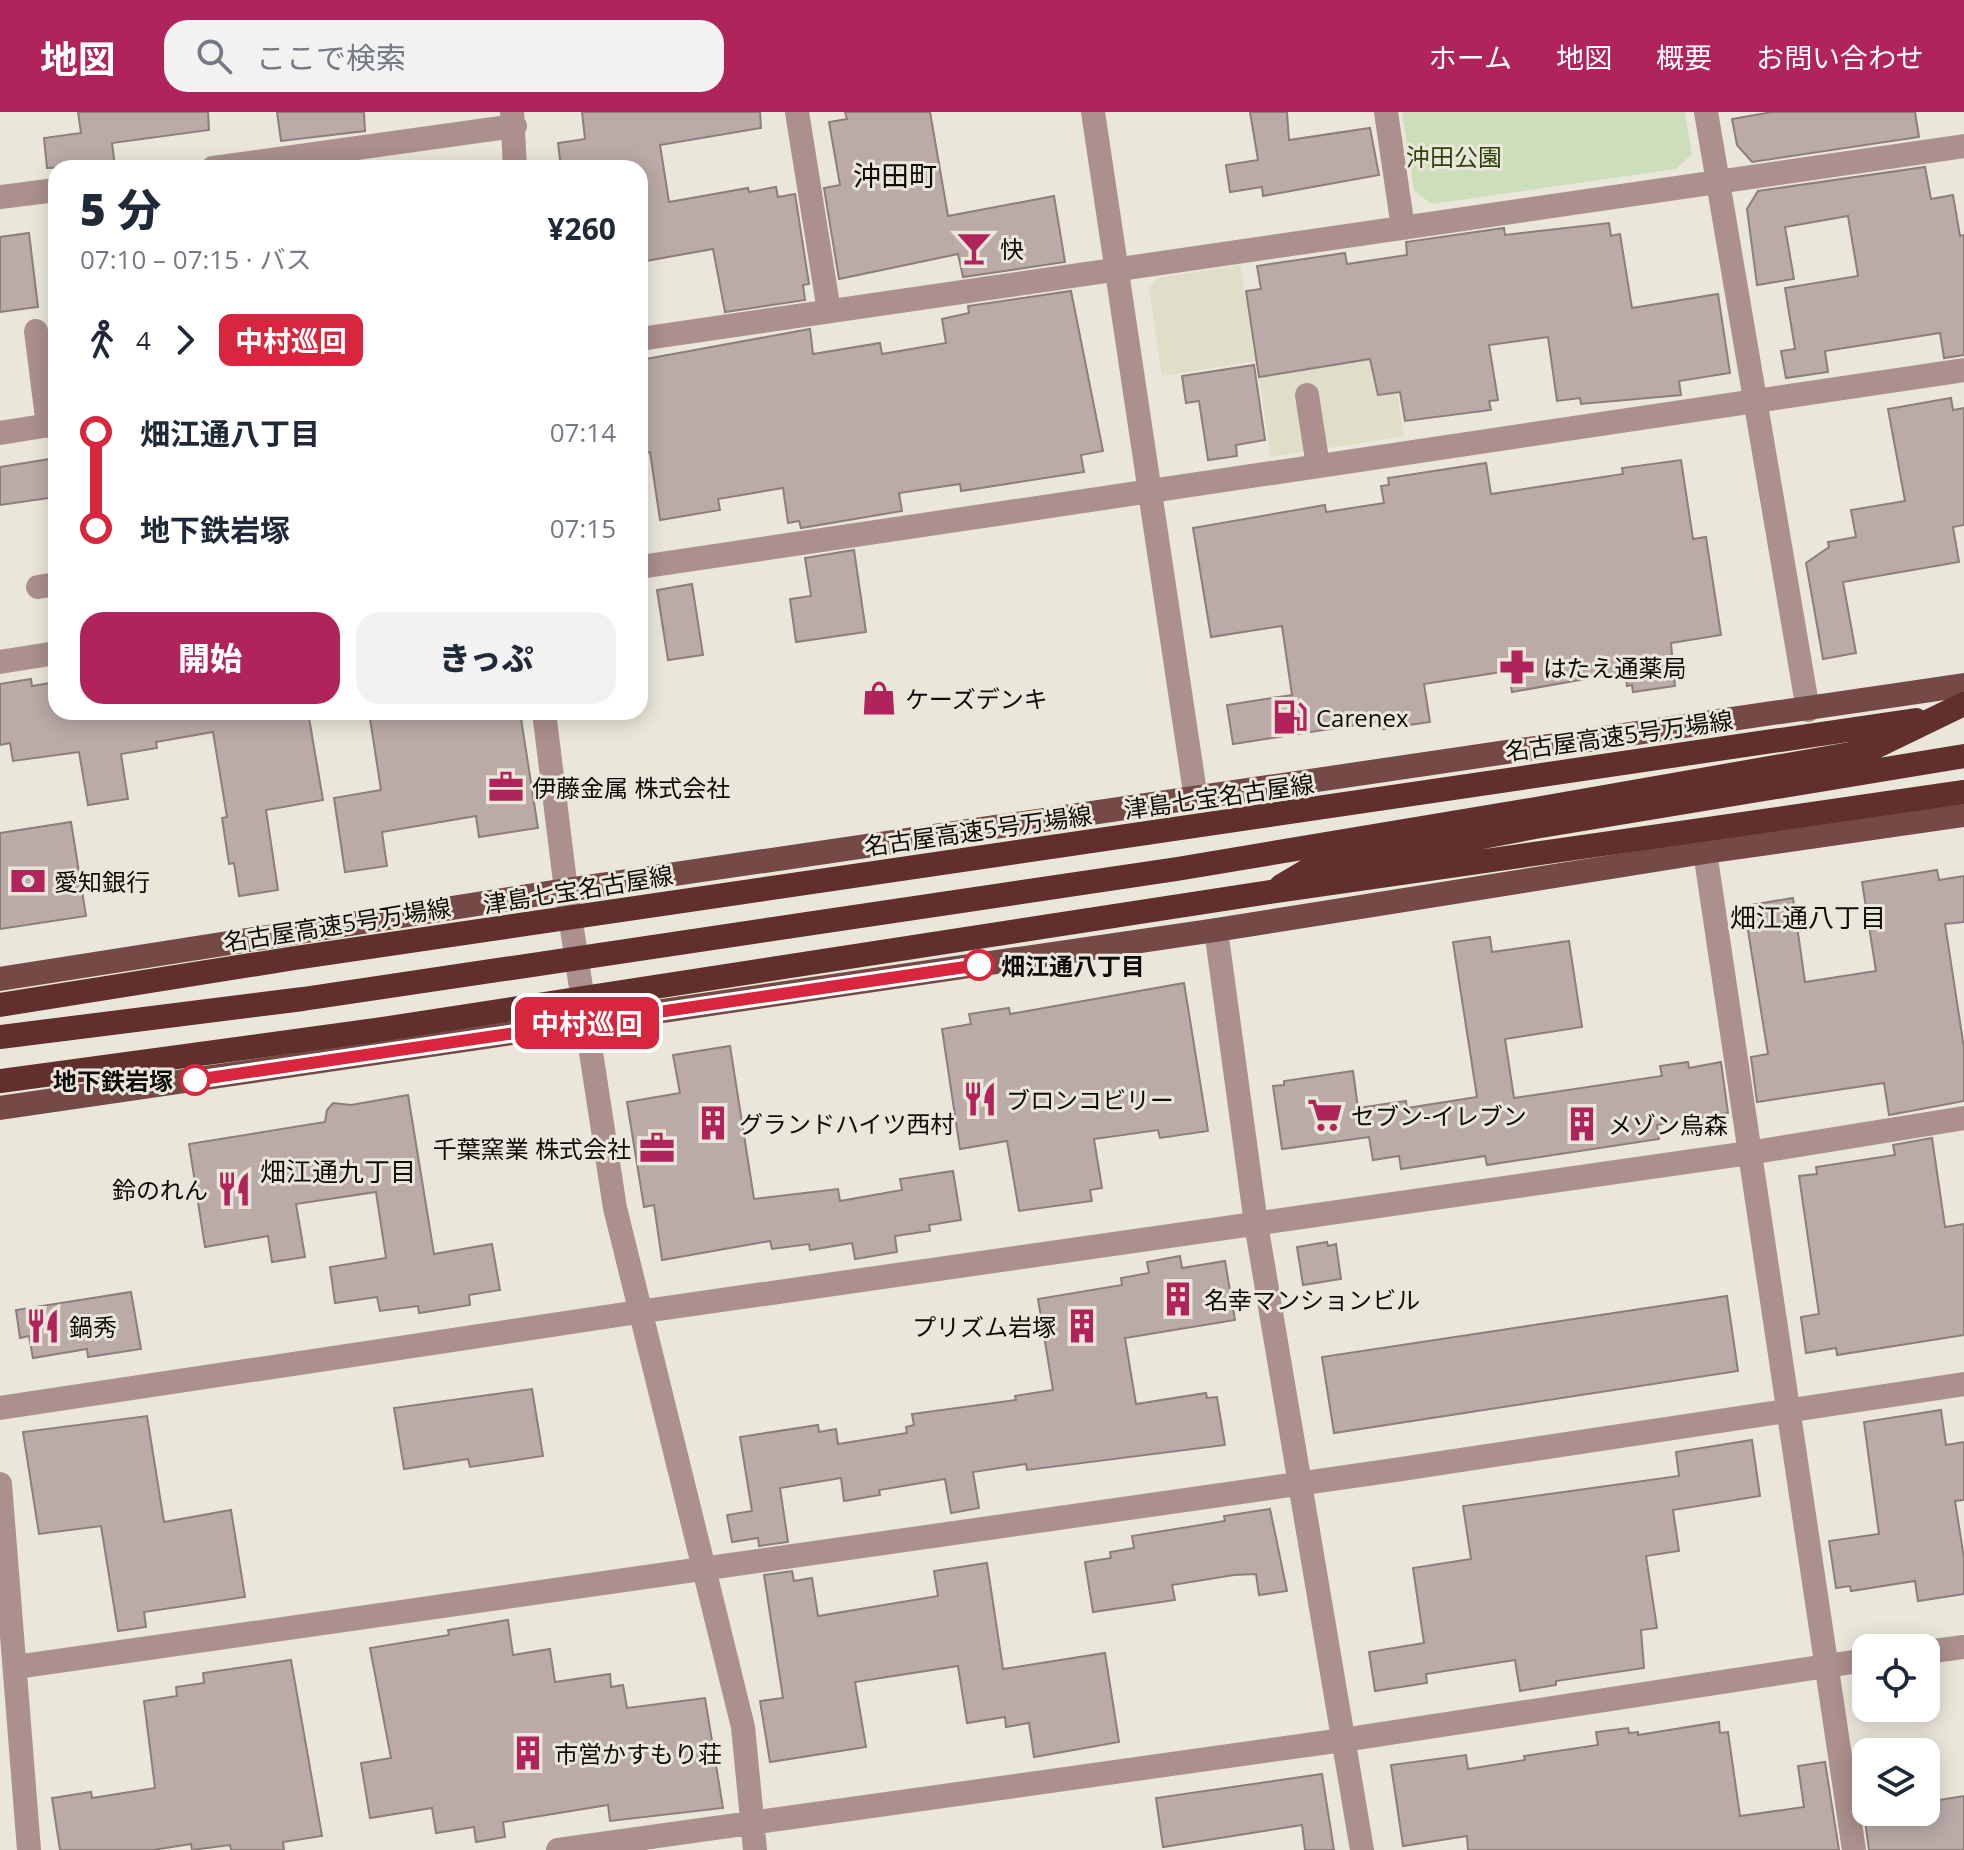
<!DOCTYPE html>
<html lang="ja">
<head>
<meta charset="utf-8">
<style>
	body { margin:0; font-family:"Open Sans","Noto Sans JP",sans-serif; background:#f2f2f3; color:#1f2937; height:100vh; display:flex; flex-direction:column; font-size:30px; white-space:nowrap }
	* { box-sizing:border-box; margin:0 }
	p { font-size:26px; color:#747a83 }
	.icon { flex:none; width:44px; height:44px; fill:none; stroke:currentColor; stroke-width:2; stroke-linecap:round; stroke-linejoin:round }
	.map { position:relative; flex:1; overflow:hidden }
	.drawer { position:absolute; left:48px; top:48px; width:600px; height:560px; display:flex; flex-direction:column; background:#fff; border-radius:24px; box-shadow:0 4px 20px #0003 }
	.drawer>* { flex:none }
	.badge { padding:0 16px; border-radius:12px; font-size:28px; line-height:52px }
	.buttons { position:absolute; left:1852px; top:1522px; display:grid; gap:16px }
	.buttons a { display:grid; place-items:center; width:88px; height:88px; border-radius:16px; background:#fff; box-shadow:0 4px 20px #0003; font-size:40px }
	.map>.badge { position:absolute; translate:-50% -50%; box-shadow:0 0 0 4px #fff }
	.legs { display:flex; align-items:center; gap:12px; height:88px; padding:0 32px; font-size:26px }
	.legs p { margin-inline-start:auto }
	.head { display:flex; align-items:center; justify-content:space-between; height:136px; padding:0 32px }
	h1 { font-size:44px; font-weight:800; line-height:60px }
	.primary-button { display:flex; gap:16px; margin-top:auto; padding:16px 32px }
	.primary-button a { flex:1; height:92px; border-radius:24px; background:#b1235b; color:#fff; font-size:32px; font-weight:800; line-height:92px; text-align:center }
	.primary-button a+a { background:#f2f2f3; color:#1f2937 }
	ul { padding:0 32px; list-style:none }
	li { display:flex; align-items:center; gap:28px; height:96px; font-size:30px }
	li i { display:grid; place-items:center; width:12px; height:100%; margin:0 10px; background:currentColor }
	li i::after { content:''; width:20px; height:20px; margin:-10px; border:6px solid; border-radius:50%; background:#fff }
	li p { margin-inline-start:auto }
	li:first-child i { background:linear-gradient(#0000 50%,currentColor 0) }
	li:last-child i { background:linear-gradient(currentColor 50%,#0000 0) }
	header { display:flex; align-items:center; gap:48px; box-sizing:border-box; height:112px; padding:0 40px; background:#b1235b; color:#fff }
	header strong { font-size:38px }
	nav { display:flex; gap:44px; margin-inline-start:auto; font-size:28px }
	.search { width:560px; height:72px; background:#f2f2f3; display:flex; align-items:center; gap:20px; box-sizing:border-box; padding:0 28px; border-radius:24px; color:#747a83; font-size:30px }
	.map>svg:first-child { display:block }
	.built { fill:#e0ddc8 }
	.green { fill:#cddeba }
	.building { fill:#baaba8; stroke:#8d7e7c; stroke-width:2 }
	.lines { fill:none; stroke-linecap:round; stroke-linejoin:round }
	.minor { stroke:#ab908d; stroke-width:24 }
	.major { stroke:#754945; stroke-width:24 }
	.highway { stroke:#61302c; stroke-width:24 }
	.line-1-casing { stroke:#fff; stroke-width:18 }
	.line-1 { stroke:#d7263d; stroke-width:12 }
	.stop-1-dot { fill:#fff; stroke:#d7263d; stroke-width:4 }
	.labels { text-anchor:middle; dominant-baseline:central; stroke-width:6; stroke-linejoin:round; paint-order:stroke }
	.park-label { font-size:24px; fill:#2d420c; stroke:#eae7da }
	.poi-label { font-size:24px; fill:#0d0c08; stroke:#eae7da; text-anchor:start }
	.street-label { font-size:24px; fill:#0d0c08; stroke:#eae7da }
	.stop-label { font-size:24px; font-weight:bold; fill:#0d0c08; stroke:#eae7da; text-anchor:start }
	.neighbourhood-label { font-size:26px; fill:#0d0c08; stroke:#eae7da }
	.quarter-label { font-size:28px; fill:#0d0c08; stroke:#eae7da }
</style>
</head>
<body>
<header>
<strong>地図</strong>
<div class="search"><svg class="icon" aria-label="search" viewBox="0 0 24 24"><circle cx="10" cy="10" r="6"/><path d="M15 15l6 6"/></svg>ここで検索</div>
<nav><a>ホーム</a><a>地図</a><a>概要</a><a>お問い合わせ</a></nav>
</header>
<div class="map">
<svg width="1964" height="1738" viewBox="0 0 1964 1738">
	<rect width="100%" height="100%" fill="#eae7da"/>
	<path class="built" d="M1240,153L1255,249L1162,264L1149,176L1157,166Z
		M1388,226L1404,324L1271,345L1256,247Z"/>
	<path class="green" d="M1402,0H1685L1692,42L1676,57L1432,92L1414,79Z"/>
	<path class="building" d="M78,0H208L209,18L112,31L115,54L47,56L44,26L81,21Z
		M277,0H364L365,19L281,29Z
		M582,0H760L761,16L660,33L669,90L748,76L749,80L776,75L778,85L795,82L809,172L803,173L805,188L725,200L713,137L640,150V56H561L558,31L585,27Z
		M845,0H930L948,104L1054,84L1065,150L963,165L958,142L839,167L824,76L840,73L829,10L847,7Z
		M1250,0H1287L1289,28L1370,16L1379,63L1263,84L1262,75L1230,80L1226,53L1258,48Z
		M1772,0H1915L1919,25L1752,50L1737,33L1732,7Z
		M1925,55L1931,87L1953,83L1960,124L1964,123V243L1944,246L1940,221L1825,239L1828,260L1786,266L1781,239L1795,237L1785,176L1858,164L1848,104L1785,115L1794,167L1757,173L1747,97L1758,79Z
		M1609,111L1611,124L1620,122L1632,196L1718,182L1730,261L1679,269L1681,283L1581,292L1580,286L1557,289L1548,225L1489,233L1498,288L1489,289L1491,298L1405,309L1400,280L1378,283L1370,247L1259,265L1246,179L1261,177L1257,154L1345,141L1347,152L1407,143L1406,130L1504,116L1505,123Z
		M29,121L38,195L0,200V125Z
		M1071,179L1103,339L1081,343L1084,360L961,379L960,372L899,381L902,399L801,416L799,409L788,411L783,376L718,387L720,398L660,408L650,340L640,342V248L810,217L813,242L880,231L882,242L946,231L942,207L969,201L968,194Z
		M1254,253L1265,328L1236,333L1237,344L1208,348L1199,289L1186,291L1182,264Z
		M1951,286L1953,298L1964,296V413L1953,415L1959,450L1843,470L1856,541L1823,547L1806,451L1829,435L1828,430L1856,425L1851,398L1905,389L1888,297Z
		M56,346V385L0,393V355Z
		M1681,348L1693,427L1706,425L1721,523L1671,531L1675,574L1633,580L1632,573L1627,574L1625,560L1512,580L1508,559L1424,572L1430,610L1383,617L1382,609L1233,632L1227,593L1292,583L1282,514L1211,525L1193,416L1325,393L1326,400L1384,391L1381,374L1389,373L1388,366L1486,351L1491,382L1623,362L1622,356Z
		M854,438L866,520L796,530L790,487L811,484L805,446Z
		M692,472L703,543L668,548L657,478Z
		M31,567L32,574L56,570V600H308L323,688L266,698L278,778L239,784L234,751L229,752L222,706L227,705L213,620L156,630L157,636L121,642L128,687L88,693L79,640L13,649L10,631L0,633V572Z
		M369,600H520L538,716L479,725L476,704L382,720L387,754L345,760L334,686L381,678Z
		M71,710L86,804L0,817V721Z
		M1937,758L1939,768L1964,764V810L1945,812L1964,936V989L1889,1003L1884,971L1757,990L1751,945L1768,942L1744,794L1793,786L1805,870L1876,859L1862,770Z
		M1490,825L1492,840L1569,829L1582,915L1505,927L1514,986L1662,964L1660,954L1688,950L1689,956L1721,950L1728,1001L1657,1013L1659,1027L1487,1053L1485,1044L1401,1057L1399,1044L1373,1048L1369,1025L1282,1037L1273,974L1284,973V969L1353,959L1358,996L1406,989L1407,996L1477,985L1453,830Z
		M1184,871L1208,1019L1160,1026L1158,1018L1094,1027L1102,1076L1090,1078L1092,1089L1019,1099L1007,1029L960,1037L942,917L971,912L969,902L1009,896L1010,902Z
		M730,934L754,1087L838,1077L840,1089L902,1078L900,1067L953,1059L961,1108L929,1113L930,1119L895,1124L897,1140L855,1147L852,1131L810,1138L809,1132L772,1137L770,1129L662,1148L654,1093L644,1095L627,990L680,981L673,943Z
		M408,983L434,1142L492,1132L500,1178L469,1183L470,1193L419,1201L418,1194L380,1199L377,1185L335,1191L330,1155L386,1146L376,1080L296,1092L305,1145L272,1150L268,1124L205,1135L189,1032L325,1010L327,998L333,991L351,993Z
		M1932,1026L1945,1115L1964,1112V1223L1837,1243L1836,1236L1806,1241L1801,1205L1819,1202L1799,1064L1817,1062L1816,1055L1895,1043L1893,1033Z
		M1327,1130L1328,1134L1336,1132L1341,1167L1303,1173L1297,1135Z
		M1180,1144L1182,1156L1225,1149L1235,1208L1125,1226L1136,1292L1206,1281L1207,1286L1217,1285L1225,1333L1027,1358L1026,1352L973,1360L979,1396L951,1401L945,1367L879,1378L880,1383L844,1389L841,1366L780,1376L788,1430L759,1434L758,1426L732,1430L727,1403L752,1399L740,1325L818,1313L819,1320L836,1317L838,1332L907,1321L906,1315L914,1313L912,1302L1016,1288L1015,1284L1053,1278L1038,1187L1122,1173L1121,1166L1149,1161L1147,1150Z
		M131,1180L141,1237L88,1245L87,1237L33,1246L29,1224L20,1226L16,1198Z
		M1727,1184L1738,1259L1334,1321L1322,1245Z
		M532,1277L543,1344L470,1355L468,1347L404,1357L394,1296Z
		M1941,1298L1946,1333L1964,1330V1388L1955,1389L1964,1446V1482L1918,1489L1915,1469L1851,1479L1850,1474L1836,1476L1829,1429L1879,1422L1864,1310Z
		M147,1304L164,1410L231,1398L245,1485L144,1500L146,1515L118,1519L101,1414L39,1422L23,1320Z
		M1752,1328L1760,1384L1673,1398L1679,1439L1646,1444L1657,1516L1641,1518L1644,1556L1556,1569V1573L1520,1579L1515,1548L1426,1562L1427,1571L1375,1579L1369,1540L1424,1531L1413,1456L1471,1447L1463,1394L1679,1364L1676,1340Z
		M1270,1397L1287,1479L1259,1483L1256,1462L1234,1463L1172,1473L1175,1488L1093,1500L1085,1450L1111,1446L1110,1440L1134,1436L1132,1424L1225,1409L1224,1404Z
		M987,1451L1003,1557L1105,1541L1119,1630L1034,1645L1029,1611L1006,1615L1005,1605L967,1611L958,1554L855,1570L866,1635L770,1650L760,1589L783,1586L764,1463L792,1459L794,1469L812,1466L818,1504L938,1484L934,1459Z
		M508,1508L513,1543L550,1537L555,1570L610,1562L611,1575L623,1573L627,1596L705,1586L723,1696L610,1709L608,1693L503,1710L505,1725L476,1730L474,1715L436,1721L432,1696L370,1706L361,1651L391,1646L370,1536L449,1523L448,1518Z
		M291,1548L322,1724L283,1730L284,1738H231L230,1733L192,1738L191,1732L153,1738H60L52,1686L91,1680L92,1686L155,1676L144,1589L177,1584L176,1575L204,1571L203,1561Z
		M1719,1610L1720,1621L1728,1620L1740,1704L1804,1695L1798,1654L1825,1650L1839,1738H1468L1467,1724L1403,1734L1391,1653L1466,1643L1468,1657L1525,1648L1524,1644L1598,1633L1596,1620L1628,1616L1629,1621L1638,1620V1623Z
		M1322,1662L1334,1738H1305L1302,1713L1163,1735L1156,1686Z
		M1964,1684V1738H1869L1864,1700H1926V1690Z"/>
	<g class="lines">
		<path class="minor" d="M512,0L515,56
			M797,0L829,199
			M1093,0L1196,687
			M1386,0L1403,116
			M1706,0L1808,598
			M213,56L515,14
			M0,85L56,78
			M36,219L48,314
			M640,227L1964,34
			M1307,283L1318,354
			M0,321L56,312
			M640,455L1964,258
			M38,475L56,472
			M0,550L56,541
			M544,600L566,778L615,1096L743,1615L755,1738
			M1705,740L1854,1738
			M1216,818L1256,1112L1362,1738
			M0,1296L638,1200L1749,1041L1964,1006
			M0,1372L29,1738
			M1926,1540L1964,1535
			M16,1555L1395,1358L1964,1272
			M558,1738L1343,1628L1866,1548"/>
		<path class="major" d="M0,867L566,778L1964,573
			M0,996L1216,818L1705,740L1964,703"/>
		<path class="highway" d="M1281,774L1308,758L1535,715L1964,644
			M0,893L295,846L1916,608
			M0,925L303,887L1177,757L1530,698L1867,639L1964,592
			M0,969L376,918L1270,780L1964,680"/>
	</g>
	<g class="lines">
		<g class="line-1-casing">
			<path id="line-1" d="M195,968L979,853"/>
		</g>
		<use href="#line-1" class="line-1"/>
	</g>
	<defs>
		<g id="bar-bare" transform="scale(2.76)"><path d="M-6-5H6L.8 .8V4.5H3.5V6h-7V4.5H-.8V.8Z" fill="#b1235b" stroke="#eae7da" stroke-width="2.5" paint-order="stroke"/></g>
		<g id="pharmacy-bare" transform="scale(2.76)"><path d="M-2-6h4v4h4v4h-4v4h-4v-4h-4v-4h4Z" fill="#b1235b" stroke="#eae7da" stroke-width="2.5" paint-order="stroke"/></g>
		<g id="shop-bare" transform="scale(2.76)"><path d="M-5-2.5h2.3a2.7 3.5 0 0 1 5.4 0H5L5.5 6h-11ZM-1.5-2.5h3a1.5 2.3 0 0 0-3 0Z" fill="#b1235b" stroke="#eae7da" stroke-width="2.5" paint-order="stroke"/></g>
		<g id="fuel-bare" transform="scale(2.76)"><path d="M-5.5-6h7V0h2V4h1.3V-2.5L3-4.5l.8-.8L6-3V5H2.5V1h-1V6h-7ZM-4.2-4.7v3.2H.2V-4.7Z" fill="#b1235b" stroke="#eae7da" stroke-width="2.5" paint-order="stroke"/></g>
		<g id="office-bare" transform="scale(2.76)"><path d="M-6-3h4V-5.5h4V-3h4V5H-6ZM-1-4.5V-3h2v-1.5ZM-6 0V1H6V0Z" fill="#b1235b" stroke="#eae7da" stroke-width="2.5" paint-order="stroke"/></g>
		<g id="bank-bare" transform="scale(2.76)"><path d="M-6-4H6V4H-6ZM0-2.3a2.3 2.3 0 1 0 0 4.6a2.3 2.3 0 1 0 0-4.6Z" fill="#b1235b" stroke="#eae7da" stroke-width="2.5" paint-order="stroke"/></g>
		<g id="restaurant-bare" transform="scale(2.76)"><path d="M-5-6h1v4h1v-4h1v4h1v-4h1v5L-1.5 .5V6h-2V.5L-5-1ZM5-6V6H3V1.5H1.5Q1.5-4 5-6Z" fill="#b1235b" stroke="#eae7da" stroke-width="2.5" paint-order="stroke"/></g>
		<g id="supermarket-bare" transform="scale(2.76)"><path d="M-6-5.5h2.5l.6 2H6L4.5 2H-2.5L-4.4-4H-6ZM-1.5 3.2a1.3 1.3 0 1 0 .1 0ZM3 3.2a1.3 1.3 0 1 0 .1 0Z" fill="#b1235b" stroke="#eae7da" stroke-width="2.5" paint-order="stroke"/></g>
		<g id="building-bare" transform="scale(2.76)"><path d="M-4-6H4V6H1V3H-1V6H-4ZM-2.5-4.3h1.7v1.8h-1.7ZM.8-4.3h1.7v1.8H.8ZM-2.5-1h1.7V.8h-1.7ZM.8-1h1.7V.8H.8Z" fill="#b1235b" stroke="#eae7da" stroke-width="2.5" paint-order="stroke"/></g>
	</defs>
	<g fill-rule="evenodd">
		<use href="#bar-bare" x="974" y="136"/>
		<use href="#pharmacy-bare" x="1517" y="555"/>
		<use href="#shop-bare" x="879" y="586"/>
		<use href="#fuel-bare" x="1290" y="605"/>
		<use href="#office-bare" x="506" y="675"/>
		<use href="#bank-bare" x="28" y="769"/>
		<use href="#restaurant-bare" x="980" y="987"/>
		<use href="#supermarket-bare" x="1325" y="1003"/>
		<use href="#building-bare" x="713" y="1011"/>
		<use href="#building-bare" x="1582" y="1012"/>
		<use href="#office-bare" x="657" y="1036"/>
		<use href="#restaurant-bare" x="234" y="1077"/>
		<use href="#building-bare" x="1178" y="1187"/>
		<use href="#restaurant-bare" x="43" y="1214"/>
		<use href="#building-bare" x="1082" y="1214"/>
		<use href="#building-bare" x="528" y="1641"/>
	</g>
	<g class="stop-1-dot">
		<circle cx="979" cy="853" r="14"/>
		<circle cx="195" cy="968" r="14"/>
	</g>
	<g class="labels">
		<g class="park-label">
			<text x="1454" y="44">沖田公園</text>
		</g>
		<g class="poi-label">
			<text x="1000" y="136">快</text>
			<text x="1543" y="555">はたえ通薬局</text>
			<text x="905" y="586">ケーズデンキ</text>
			<text x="1316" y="605">Carenex</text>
			<text x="532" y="675">伊藤金属 株式会社</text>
			<text x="54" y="769">愛知銀行</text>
			<text x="1006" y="987">ブロンコビリー</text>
			<text x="1351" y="1003">セブン-イレブン</text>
			<text x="739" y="1011">グランドハイツ西村</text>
			<text x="1608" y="1012">メゾン烏森</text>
			<text x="631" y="1036" text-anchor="end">千葉窯業 株式会社</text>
			<text x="208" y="1077" text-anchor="end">鈴のれん</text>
			<text x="1204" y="1187">名幸マンションビル</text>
			<text x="69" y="1214">鍋秀</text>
			<text x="1056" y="1214" text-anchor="end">プリズム岩塚</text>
			<text x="554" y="1641">市営かすもり荘</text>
		</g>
		<g class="street-label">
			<text transform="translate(1619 623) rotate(-8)">名古屋高速5号万場線</text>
			<text transform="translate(1219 684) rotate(-8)">津島七宝名古屋線</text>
			<text transform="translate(978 718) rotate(-8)">名古屋高速5号万場線</text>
			<text transform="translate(578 777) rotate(-9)">津島七宝名古屋線</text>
			<text transform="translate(337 812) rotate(-9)">名古屋高速5号万場線</text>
		</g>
		<g class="stop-label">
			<text x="1001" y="853">畑江通八丁目</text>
			<text x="173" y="968" text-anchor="end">地下鉄岩塚</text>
		</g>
		<g class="neighbourhood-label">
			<text x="1808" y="805">畑江通八丁目</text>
			<text x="338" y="1059">畑江通九丁目</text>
		</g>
		<g class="quarter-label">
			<text x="895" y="63">沖田町</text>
		</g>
	</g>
</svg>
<div class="buttons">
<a><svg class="icon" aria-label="locate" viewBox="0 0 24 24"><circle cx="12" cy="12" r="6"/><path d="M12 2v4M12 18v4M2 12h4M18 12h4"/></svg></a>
<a><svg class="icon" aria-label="layers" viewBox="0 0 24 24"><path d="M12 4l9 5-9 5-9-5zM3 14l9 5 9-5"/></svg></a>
</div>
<b class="badge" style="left:587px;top:911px;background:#d7263d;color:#fff">中村巡回</b>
<section class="drawer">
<div class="head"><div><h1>5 分</h1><p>07:10 – 07:15 · バス</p></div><b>¥260</b></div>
<div class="legs"><svg class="icon" aria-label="walk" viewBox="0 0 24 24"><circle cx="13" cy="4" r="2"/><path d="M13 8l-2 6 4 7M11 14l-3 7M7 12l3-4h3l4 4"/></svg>4<svg class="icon" aria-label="forward" viewBox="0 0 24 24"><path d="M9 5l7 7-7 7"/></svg><b class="badge" style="background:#d7263d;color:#fff">中村巡回</b></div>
<ul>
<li><i style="color:#d7263d"></i><b>畑江通八丁目</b><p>07:14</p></li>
<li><i style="color:#d7263d"></i><b>地下鉄岩塚</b><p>07:15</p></li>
</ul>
<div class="primary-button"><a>開始</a><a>きっぷ</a></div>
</section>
</div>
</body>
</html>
